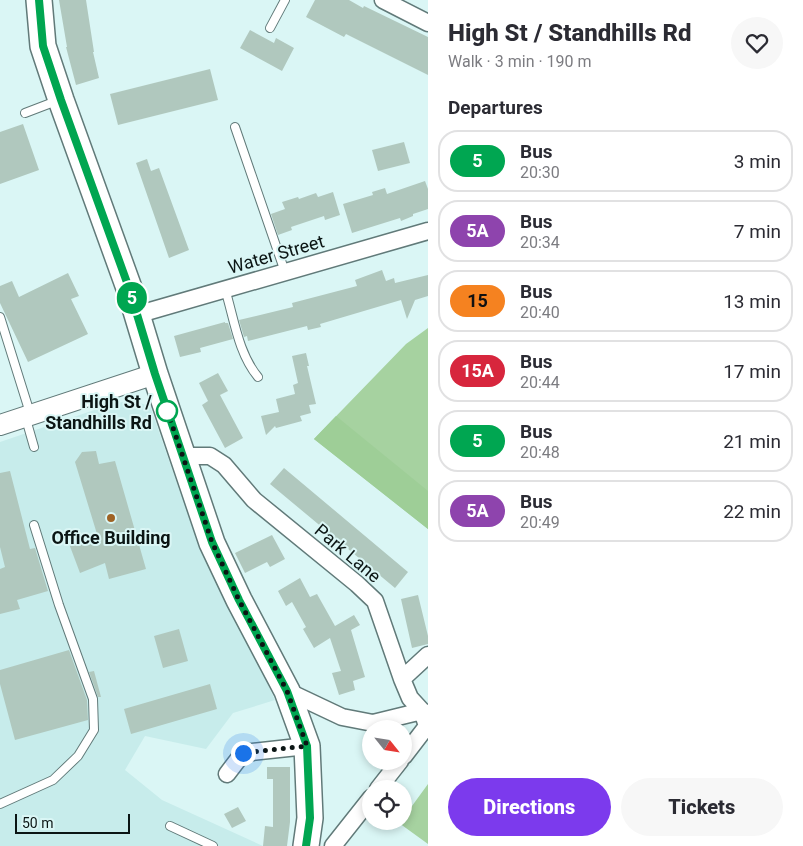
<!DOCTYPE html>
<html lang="en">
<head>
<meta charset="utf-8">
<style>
	body { margin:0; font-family:Roboto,sans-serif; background:#f7f7f7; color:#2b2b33; height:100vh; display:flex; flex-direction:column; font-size:19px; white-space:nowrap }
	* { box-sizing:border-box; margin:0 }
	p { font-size:16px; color:#7c7c81 }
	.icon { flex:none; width:28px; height:28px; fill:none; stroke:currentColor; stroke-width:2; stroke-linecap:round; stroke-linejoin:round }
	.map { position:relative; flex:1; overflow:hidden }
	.panel { display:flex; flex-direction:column; background:#fff; width:375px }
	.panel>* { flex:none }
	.badge { padding:0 10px; border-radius:16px; font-size:18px; line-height:32px }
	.needle { width:32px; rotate:120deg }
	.buttons { position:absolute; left:362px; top:720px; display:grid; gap:10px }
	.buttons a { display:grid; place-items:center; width:50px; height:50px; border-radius:50%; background:#fff; box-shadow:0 2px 8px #0003; font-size:25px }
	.scale { position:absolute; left:15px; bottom:12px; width:115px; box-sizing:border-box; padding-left:5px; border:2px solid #0b1514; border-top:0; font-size:14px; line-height:18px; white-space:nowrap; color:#0b1514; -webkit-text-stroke:4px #daf6f5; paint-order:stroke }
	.you { position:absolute; width:25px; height:25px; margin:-12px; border:4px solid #fff; border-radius:50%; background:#1a73e8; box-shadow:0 0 0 8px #1a73e833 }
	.map>.badge { position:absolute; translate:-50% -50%; box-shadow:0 0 0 2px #fff }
	h2 { padding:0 20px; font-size:19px; line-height:45px }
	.round { display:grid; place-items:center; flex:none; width:52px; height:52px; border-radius:26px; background:#f7f7f7 }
	.overview { display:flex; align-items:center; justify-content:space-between; height:85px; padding:0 20px }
	h1 { font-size:24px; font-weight:800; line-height:38px }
	.primary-button { display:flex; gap:10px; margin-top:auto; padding:10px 20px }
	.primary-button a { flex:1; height:58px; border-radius:30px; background:#7c3aed; color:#fff; font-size:20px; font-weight:800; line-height:58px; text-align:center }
	.primary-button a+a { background:#f7f7f7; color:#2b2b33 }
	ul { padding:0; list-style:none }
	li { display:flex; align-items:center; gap:15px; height:62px; margin:0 10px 8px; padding:0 10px; border:2px solid #e1e1e2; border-radius:20px }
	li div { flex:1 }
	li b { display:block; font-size:19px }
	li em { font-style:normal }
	li .badge { min-width:55px; font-weight:700; text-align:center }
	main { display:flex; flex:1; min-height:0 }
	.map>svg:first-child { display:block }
	.built { fill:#c7eceb }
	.green { fill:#a6d2a0 }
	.forest { fill:#9ece97 }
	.building { fill:#b0c8be }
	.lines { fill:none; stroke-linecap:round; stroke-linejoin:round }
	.service-casing { stroke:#617a79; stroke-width:10 }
	.minor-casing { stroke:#617a79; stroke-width:19 }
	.tertiary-casing { stroke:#617a79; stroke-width:22 }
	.primary-casing { stroke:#617a79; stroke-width:28 }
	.service { stroke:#fff; stroke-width:8 }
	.minor { stroke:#fff; stroke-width:16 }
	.tertiary { stroke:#fff; stroke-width:20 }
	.primary { stroke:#fff; stroke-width:25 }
	.line-casing { stroke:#fff; stroke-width:11 }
	.line { stroke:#00a651; stroke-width:8 }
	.walk { stroke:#0b1514; stroke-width:5; stroke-dasharray:0 9 }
	.stop-dot { fill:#fff; stroke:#00a651; stroke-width:2.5 }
	.poi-dot { fill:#9f6325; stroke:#daf6f5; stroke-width:2 }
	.labels { text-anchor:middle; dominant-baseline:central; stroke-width:4; stroke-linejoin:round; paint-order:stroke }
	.street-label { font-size:18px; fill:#0b1514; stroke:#daf6f5 }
	.stop-label { font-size:18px; font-weight:bold; fill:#0b1514; stroke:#daf6f5; text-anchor:end }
	.poi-label { font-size:18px; font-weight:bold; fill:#0b1514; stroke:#daf6f5 }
</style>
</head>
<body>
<main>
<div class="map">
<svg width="428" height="846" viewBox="0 0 428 846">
	<rect width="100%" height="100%" fill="#daf6f5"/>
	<path class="built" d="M132,401L150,406L180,492L275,700L233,713L206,749L145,736L125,770L162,800L263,846H0V442L115,403Z"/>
	<path class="green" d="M428,328V529L314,439L406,344Z
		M428,784V844L399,823L401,821H404V817Z"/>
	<path class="forest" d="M336,416L428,491V529L314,439Z"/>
	<path class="building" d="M59,0H86L94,52H93L99,78L76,85L66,47H67Z
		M315,0H349L363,8L364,6L428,37V75L346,34L344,37L306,17Z
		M250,30L274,43L276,38L294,48L282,71L240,48Z
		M210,69L218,100L118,125L110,94Z
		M23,124L39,170L0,184V132Z
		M404,142L410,163L378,171L372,150Z
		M147,159L151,171L159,168L189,250L169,258L136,163Z
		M425,181L428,189V209L413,214V216L401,221L400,218L352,233L343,204L373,195L372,192L385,188L387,194Z
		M333,192L340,215L325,220L324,216L291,227L292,230L278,235L271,214L285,209L282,202L298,197L299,199L316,193L318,197Z
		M382,270L386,281L394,278L395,283L428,275V296L415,300L407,319L401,300L320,324L321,327L308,330L307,326L248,341L247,336L244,337L239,320L293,307L292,303L357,286L355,280Z
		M68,273L79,296L71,299L88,334L28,362L0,303V286L12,281L19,297Z
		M225,322V323H228L233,339L200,348L201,352L180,357L174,336Z
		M306,353L309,366H307L316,404L309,405L311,413L300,416L302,421L276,428L275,426L266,435L261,416L279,412L276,399L295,394L293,385L298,383L292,356Z
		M218,373L228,391L220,395L243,438L225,448L202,405L208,401L199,383Z
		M96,451L99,464L115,461L146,569L109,579L105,563L80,573L68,541L97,534L75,462L82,452Z
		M284,468L408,572L395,588L270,484Z
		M10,471L30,549L35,548L48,591L17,600L20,609L0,614V569L5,567L0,547V473Z
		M272,535L285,559L270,567L267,562L245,573L235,553Z
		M300,578L310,597L317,594L335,626L354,615L360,625L351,630L365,677L353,681L355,690L339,695L332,673L341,671L330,638L314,648L303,629L306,627L292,602L286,606L278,591Z
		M418,595L428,636V644L412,648L401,599Z
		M179,629L188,661L163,668L154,636Z
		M69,650L87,700L88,720L15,740L0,684V670Z
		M94,671L101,697H98L89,672Z
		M210,684L217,709L131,734L124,709Z
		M267,767H290V822L287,846H263L265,826L273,827V779H267Z
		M238,807L246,821L232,828L224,814Z"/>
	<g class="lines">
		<g class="service-casing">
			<path id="service" d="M270,28L285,0
				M25,113L59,100
				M235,127L285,272
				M225,289C234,318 238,353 258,377
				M0,317L30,413
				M26,419L34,447
				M0,804L53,780L78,756L94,730L93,699L59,605L34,525
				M170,826L213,846"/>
		</g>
		<g class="minor-casing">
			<path id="minor" d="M383,0L428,23
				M136,315L428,231
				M183,456H210L224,465L254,500L357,584L375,601L402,679L410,698L422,711L427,726L404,756
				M402,679L428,655
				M287,691L342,717L373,723L422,711L428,714
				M227,774L243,753L307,746
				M378,789L400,761
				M333,846L371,798"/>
		</g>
		<g class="tertiary-casing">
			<path id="tertiary" d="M0,425L155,374"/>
		</g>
		<g class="primary-casing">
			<path id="primary" d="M39,0L43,46L61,100L129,288L155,374L212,543L239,600L287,691L307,746L310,818L306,846"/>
		</g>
		<use href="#service" class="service"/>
		<use href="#minor" class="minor"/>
		<use href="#tertiary" class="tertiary"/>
		<use href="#primary" class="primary"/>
	</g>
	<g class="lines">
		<g class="line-casing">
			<path id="line" d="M39,0L43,46L61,100L129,288L155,374L212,542L239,600L287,691L307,746L310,818L306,846"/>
		</g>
		<use href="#line" class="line"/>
		<path class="walk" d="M167,411L166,407L212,542L239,600L287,691L307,746L243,753"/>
	</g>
	<circle class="stop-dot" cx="167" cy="411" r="10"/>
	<circle class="poi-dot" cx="111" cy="518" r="5"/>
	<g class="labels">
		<g class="street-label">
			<text transform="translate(276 254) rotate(-16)">Water Street</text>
			<text transform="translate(348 553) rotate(40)">Park Lane</text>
		</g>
		<g class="stop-label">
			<text x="152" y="401">High St /<tspan x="152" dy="21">Standhills Rd</tspan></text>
		</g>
		<g class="poi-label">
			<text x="111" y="537">Office Building</text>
		</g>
	</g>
</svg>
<div class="buttons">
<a><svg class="needle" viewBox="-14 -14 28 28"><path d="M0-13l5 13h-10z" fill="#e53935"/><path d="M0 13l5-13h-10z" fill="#7c7c81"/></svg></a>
<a><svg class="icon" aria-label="locate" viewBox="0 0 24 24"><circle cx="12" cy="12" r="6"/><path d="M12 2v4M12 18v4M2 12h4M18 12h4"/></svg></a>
</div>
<div class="scale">50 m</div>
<div class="you" style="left:243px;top:753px"></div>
<b class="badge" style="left:132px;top:298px;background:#00a651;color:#fff">5</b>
</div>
<section class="panel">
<div class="overview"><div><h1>High St / Standhills Rd</h1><p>Walk · 3 min · 190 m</p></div><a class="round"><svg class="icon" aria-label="heart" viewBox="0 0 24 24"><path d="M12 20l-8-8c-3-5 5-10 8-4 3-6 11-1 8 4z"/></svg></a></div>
<h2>Departures</h2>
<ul>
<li><span class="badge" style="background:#00a651;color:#fff">5</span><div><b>Bus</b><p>20:30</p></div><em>3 min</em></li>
<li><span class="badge" style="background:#8e44ad;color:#fff">5A</span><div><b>Bus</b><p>20:34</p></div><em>7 min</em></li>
<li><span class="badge" style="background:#f58220;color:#111">15</span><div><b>Bus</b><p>20:40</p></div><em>13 min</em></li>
<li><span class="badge" style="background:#d7263d;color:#fff">15A</span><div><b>Bus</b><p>20:44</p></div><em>17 min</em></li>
<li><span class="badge" style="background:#00a651;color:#fff">5</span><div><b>Bus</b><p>20:48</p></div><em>21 min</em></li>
<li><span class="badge" style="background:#8e44ad;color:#fff">5A</span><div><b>Bus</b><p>20:49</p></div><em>22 min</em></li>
</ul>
<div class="primary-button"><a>Directions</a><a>Tickets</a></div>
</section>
</main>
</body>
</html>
